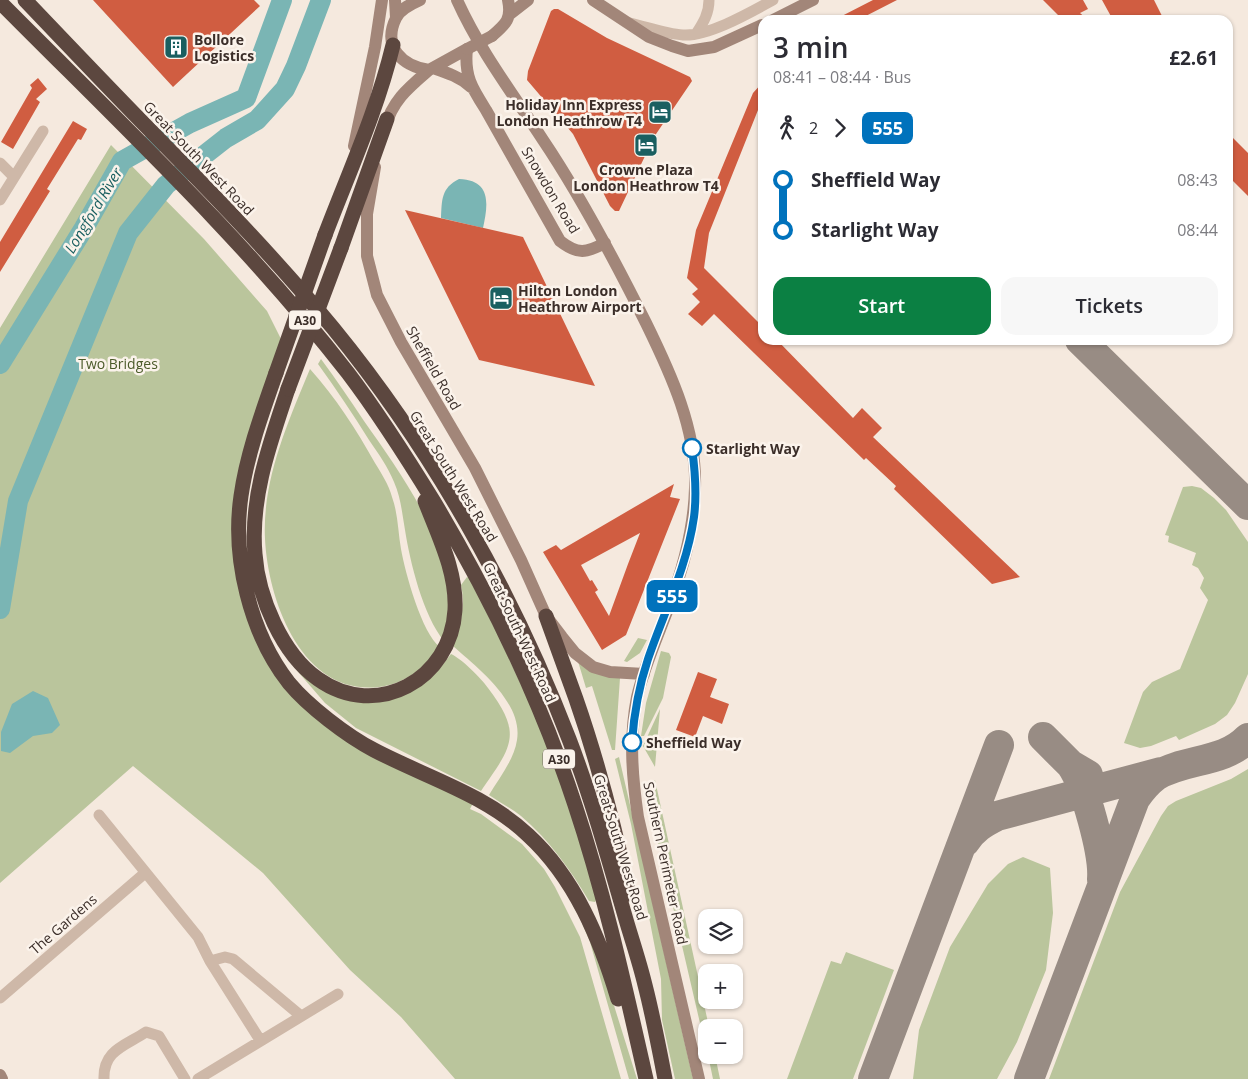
<!DOCTYPE html>
<html lang="en">
<head>
<meta charset="utf-8">
<style>
	body { margin:0; font-family:"Open Sans",sans-serif; background:#f7f7f7; color:#2b2b33; height:100vh; display:flex; flex-direction:column; font-size:19px; white-space:nowrap }
	* { box-sizing:border-box; margin:0 }
	p { font-size:16px; color:#7c7c81 }
	.icon { flex:none; width:28px; height:28px; fill:none; stroke:currentColor; stroke-width:2; stroke-linecap:round; stroke-linejoin:round }
	.map { position:relative; flex:1; overflow:hidden }
	.details { position:absolute; left:758px; top:15px; width:475px; height:330px; display:flex; flex-direction:column; background:#fff; border-radius:15px; box-shadow:0 1px 4px #0004 }
	.details>* { flex:none }
	.badge { padding:0 10px; border-radius:8px; font-size:18px; line-height:32px }
	.fabs { position:absolute; left:698px; top:909px; display:grid; gap:10px }
	.fabs a { display:grid; place-items:center; width:45px; height:45px; border-radius:10px; background:#fff; box-shadow:0 1px 4px #0004; font-size:25px }
	.map>.badge { position:absolute; translate:-50% -50%; box-shadow:0 0 0 2px #fff }
	.legs { display:flex; align-items:center; gap:8px; height:55px; padding:0 15px; font-size:16px }
	.legs p { margin-inline-start:auto }
	.head { display:flex; align-items:center; justify-content:space-between; height:85px; padding:0 15px }
	h1 { font-size:28px; font-weight:600; line-height:38px }
	.primary-button { display:flex; gap:10px; margin-top:auto; padding:10px 15px }
	.primary-button a { flex:1; height:58px; border-radius:15px; background:#0b8043; color:#fff; font-size:20px; font-weight:600; line-height:58px; text-align:center }
	.primary-button a+a { background:#f7f7f7; color:#2b2b33 }
	ul { padding:0 15px; list-style:none }
	li { display:flex; align-items:center; gap:18px; height:50px; font-size:19px }
	li i { display:grid; place-items:center; width:8px; height:100%; margin:0 6px; background:currentColor }
	li i::after { content:''; width:12px; height:12px; margin:-6px; border:4px solid; border-radius:50%; background:#fff }
	li p { margin-inline-start:auto }
	li:first-child i { background:linear-gradient(#0000 50%,currentColor 0) }
	li:last-child i { background:linear-gradient(currentColor 50%,#0000 0) }
	.map>svg:first-child { display:block }
	.green { fill:#bac59c }
	.water { fill:#7ab5b4 }
	.lines { fill:none; stroke-linecap:round; stroke-linejoin:round }
	.river { stroke:#7ab5b4; stroke-width:20 }
	.taxiway { stroke:#988c84; stroke-width:30 }
	.building { fill:#d05d41; fill-rule:evenodd }
	.street { stroke:#ceb8a8; stroke-width:11 }
	.secondary { stroke:#a28679; stroke-width:12 }
	.highway { stroke:#5c473f; stroke-width:15 }
	.secondary-bridge { stroke:#a28679; stroke-width:12 }
	.highway-bridge { stroke:#5c473f; stroke-width:15 }
	.line-1-casing { stroke:#fff; stroke-width:11 }
	.line-1 { stroke:#0072bc; stroke-width:8 }
	.stop-1-dot { fill:#fff; stroke:#0072bc; stroke-width:2.5 }
	.labels { text-anchor:middle; dominant-baseline:central; stroke-width:5; stroke-linejoin:round; paint-order:stroke }
	.shield { fill:#fbf3eb; stroke:#756963; stroke-width:1 }
	.shield-label { font-size:12px; font-weight:bold; fill:#3b2e29 }
	.poi-label { font-size:14px; font-weight:bold; fill:#3b2e29; stroke:#fbf3eb; text-anchor:start }
	.street-label { font-size:14px; fill:#3b2e29; stroke:#fbf3eb }
	.park-label { font-size:14px; fill:#4c5b2a; stroke:#fbf3eb }
	.stop-label { font-size:14px; font-weight:bold; fill:#3b2e29; stroke:#fbf3eb; text-anchor:start }
	.water-label { font-size:15px; font-style:italic; fill:#1a5f60; stroke:#fbf3eb }
</style>
</head>
<body>
<div class="map">
<svg width="1248" height="1079" viewBox="0 0 1248 1079">
	<rect width="100%" height="100%" fill="#f5e9de"/>
	<path class="green" d="M111,145L204,239L267,311L282,341L243,471L249,614L319,716L474,801L470,809L481,814L522,844L544,869L555,887L580,937L621,1079H455L401,1017L350,970L263,873L133,766L0,883V328Z
		M321,359C336,379 350,400 364,421C396,466 443,533 451,588C452,600 446,627 444,641C423,616 410,562 405,530C402,513 401,498 394,482C388,467 378,453 369,440C353,414 336,389 318,364Z
		M310,369C336,398 356,429 375,463C381,473 389,485 392,497C398,513 398,532 401,549C405,572 422,634 440,647C426,668 404,684 379,687C302,696 268,601 265,539C262,480 288,422 310,369Z
		M1192,486L1201,488L1214,498L1226,510L1248,542V674L1235,703L1227,715L1215,724L1179,740L1176,736L1151,746L1140,748L1124,743L1143,692L1152,682L1180,669L1208,600L1200,588L1204,578L1198,568L1192,565L1196,553L1168,542L1169,536L1165,535L1183,487Z
		M467,577L473,580L552,752L597,898L595,902L589,901C570,869 550,841 521,816C511,808 499,802 489,795C499,778 514,760 517,740C523,703 479,669 453,646C460,625 466,606 461,585Z
		M638,638L647,640L640,653L627,662L624,661Z
		M661,651L669,653L671,657L663,698L644,736H641L646,703Z
		M451,654C462,659 481,678 488,688C524,735 511,747 481,791L356,728L325,703L293,666L371,700L444,663Z
		M577,658L620,678L615,750H612L592,686L586,688Z
		M660,709L655,767L643,746Z
		M619,757L693,1079H675L662,1020L661,979L631,824L615,759Z
		M1248,769V1079H1049L1120,892L1161,816L1168,806L1176,801L1231,779Z
		M655,780L709,1027L706,1028V1049L651,812L648,788Z
		M536,850L550,863L596,948L637,1079H629L590,942L579,916L558,878Z
		M1023,857L1050,868L1053,913L1046,970L1017,1042L997,1079H913L919,1030L950,947L988,884L1008,864Z
		M846,952L894,970L853,1079H787L831,961L841,964Z
		M708,1055H715L720,1079H713Z"/>
	<path class="water" d="M459,179C492,180 488,205 483,228L441,218C442,200 441,188 459,179Z
		M33,691L48,698L60,725L52,733L33,736L10,753L1,751V732L12,704Z"/>
	<g class="lines">
		<path class="river" d="M0,364L84,228L122,161L190,123L246,98L282,0
			M0,609L18,501L128,233L166,185L226,138L257,120L285,89L296,66L321,0"/>
		<path class="taxiway" d="M1080,340L1248,505
			M1043,737L1071,765L1088,775
			M1071,765C1085,785 1104,854 1102,879
			M965,842C973,829 983,823 997,816L1161,772
			M873,1079L999,745
			M1029,1079L1135,799C1141,790 1148,782 1156,776C1185,758 1223,764 1248,738"/>
	</g>
	<path class="building" d="M93,0H254L260,6L173,87Z
		M873,0H897L858,20H834Z
		M1043,0H1083L1088,9L1080,13L1088,20H1075L1072,17L1063,20Z
		M1102,0H1154L1164,20H1113Z
		M554,9H558L607,38L690,77L692,81L654,137L619,211H615L610,206L573,134L527,80L528,71L551,11Z
		M38,78L47,89L36,99L40,102L13,149L1,142L32,88L30,85Z
		M762,83V100L709,233L704,268L762,326V340H777L853,418L862,408L882,428L873,437L1020,577L992,584L894,489L896,486L866,458L864,460L714,314L702,326L688,314L700,302L692,294L698,289L687,278L696,230L753,93Z
		M73,121L87,129L81,140L78,139L47,189L50,191L0,272V242Z
		M1228,133L1248,153V196L1228,176Z
		M405,210L523,237L595,386L479,360Z
		M674,484L670,497L680,499L626,635L602,650L543,552L556,545L561,550ZM640,533L628,564L609,616L595,592L598,590L592,580L590,581L581,565Z
		M698,672L717,679L710,697L729,704L722,724L703,716L695,737L676,730Z"/>
	<g class="lines">
		<path class="street" d="M630,23C647,27 666,34 683,35C708,37 751,12 773,0
			M696,34C703,23 709,14 709,0
			M0,163L14,177
			M0,200L43,131
			M99,815L198,937L210,961L260,1040
			M210,961L225,957L233,959L301,1016
			M0,998L145,873
			M104,1079C103,1050 125,1046 146,1032L159,1036L185,1079
			M198,1079L338,994"/>
		<path class="secondary" d="M395,0L396,18
			M420,0C411,4 400,9 396,18C382,47 402,66 429,70L467,49
			M457,0C480,51 513,94 543,140C582,198 615,261 646,323C671,374 697,430 695,488C694,530 683,569 668,609C657,638 644,667 637,697C629,738 632,776 638,817L699,1079
			M593,0L649,37L672,46L688,51L714,47L762,25
			M510,14L528,0
			M773,20L813,0
			M492,36C506,24 512,19 508,0
			M467,49C464,76 472,88 486,110L560,241C578,255 586,253 605,243
			M433,68C448,73 460,77 471,87
			M385,128C392,101 408,88 429,70
			M354,146L375,47L382,0
			M375,167L367,214V256L377,295L401,342L475,468L521,560L546,616L562,637L575,653L593,667L610,672L644,674
			M0,1075L2,1079"/>
		<path class="highway" d="M25,0C65,42 105,84 145,125C210,191 274,257 333,328C432,449 513,593 569,739C592,799 609,861 627,923C633,943 640,964 645,985C653,1016 659,1048 665,1079
			M0,2C119,122 244,239 348,373C379,414 407,458 434,502C491,598 540,698 575,805C605,895 625,987 646,1079
			M325,235C349,172 377,111 393,45
			M341,248L387,119
			M276,373C262,413 247,454 241,496C232,558 250,633 289,683C308,706 347,736 374,750C425,777 485,794 528,835C575,878 600,939 618,999
			M288,389C270,443 250,497 255,554C258,597 282,654 318,679C377,721 451,679 455,610C457,572 438,535 425,501
			M546,616C556,644 566,671 576,699C598,762 615,828 629,894"/>
		<path class="secondary-bridge" d="M467,49L492,36"/>
		<path class="highway-bridge" d="M276,373L325,235
			M288,389L341,248"/>
	</g>
	<g class="lines">
		<g class="line-1-casing">
			<path id="line-1" d="M632,742C634,713 639,686 648,659C664,612 687,567 694,517C697,494 695,470 692,448"/>
		</g>
		<use href="#line-1" class="line-1"/>
	</g>
	<defs>
		<g id="building-square" transform="scale(1.25)"><rect x="-9" y="-9" width="18" height="18" rx="4" fill="#1a5f60" stroke="#fbf3eb"/><path d="M-4-6H4V6H1V3H-1V6H-4ZM-2.5-4.3h1.7v1.8h-1.7ZM.8-4.3h1.7v1.8H.8ZM-2.5-1h1.7V.8h-1.7ZM.8-1h1.7V.8H.8Z" fill="#fff"/></g>
		<g id="hotel-square" transform="scale(1.25)"><rect x="-9" y="-9" width="18" height="18" rx="4" fill="#1a5f60" stroke="#fbf3eb"/><path d="M-6-4.5h1.5V1H6V5H4.5V3h-9V5H-6ZM-4 0a1.8 1.8 0 1 1 3.6 0ZM.5 0V-2.5h3Q6-2.5 6 0Z" fill="#fff"/></g>
	</defs>
	<g fill-rule="evenodd">
		<use href="#building-square" x="176" y="47"/>
		<use href="#hotel-square" x="660" y="112"/>
		<use href="#hotel-square" x="646" y="145"/>
		<use href="#hotel-square" x="501" y="298"/>
	</g>
	<g class="stop-1-dot">
		<circle cx="692" cy="448" r="9"/>
		<circle cx="632" cy="742" r="9"/>
	</g>
	<g class="labels">
		<g class="shield">
			<rect x="289" y="310.5" width="32" height="19" rx="4"/>
			<rect x="543" y="749.5" width="32" height="19" rx="4"/>
		</g>
		<g class="shield-label">
			<text x="305" y="320">A30</text>
			<text x="559" y="759">A30</text>
		</g>
		<g class="poi-label">
			<text x="194" y="39">Bollore<tspan x="194" dy="16">Logistics</tspan></text>
			<text x="642" y="104" text-anchor="end">Holiday Inn Express<tspan x="642" dy="16">London Heathrow T4</tspan></text>
			<text x="646" y="169" text-anchor="middle">Crowne Plaza<tspan x="646" dy="16">London Heathrow T4</tspan></text>
			<text x="518" y="290">Hilton London<tspan x="518" dy="16">Heathrow Airport</tspan></text>
		</g>
		<g class="street-label">
			<text transform="translate(199 158) rotate(46)">Great South West Road</text>
			<text transform="translate(551 190) rotate(59)">Snowdon Road</text>
			<text transform="translate(434 368) rotate(60)">Sheffield Road</text>
			<text transform="translate(454 476) rotate(58)">Great South West Road</text>
			<text transform="translate(520 632) rotate(65)">Great South-West Road</text>
			<text transform="translate(621 847) rotate(73)">Great South West Road</text>
			<text transform="translate(666 863) rotate(78)">Southern Perimeter Road</text>
			<text transform="translate(63 924) rotate(-41)">The Gardens</text>
		</g>
		<g class="park-label">
			<text x="118" y="363">Two Bridges</text>
		</g>
		<g class="stop-label">
			<text x="706" y="448">Starlight Way</text>
			<text x="646" y="742">Sheffield Way</text>
		</g>
		<g class="water-label">
			<text transform="translate(93 210) rotate(-59)">Longford River</text>
		</g>
	</g>
</svg>
<div class="fabs">
<a><svg class="icon" aria-label="layers" viewBox="0 0 24 24"><path d="M12 4l9 5-9 5-9-5zM3 14l9 5 9-5"/></svg></a>
<a>+</a>
<a>−</a>
</div>
<b class="badge" style="left:672px;top:596px;background:#0072bc;color:#fff">555</b>
<section class="details">
<div class="head"><div><h1>3 min</h1><p>08:41 – 08:44 · Bus</p></div><b>£2.61</b></div>
<div class="legs"><svg class="icon" aria-label="walk" viewBox="0 0 24 24"><circle cx="13" cy="4" r="2"/><path d="M13 8l-2 6 4 7M11 14l-3 7M7 12l3-4h3l4 4"/></svg>2<svg class="icon" aria-label="forward" viewBox="0 0 24 24"><path d="M9 5l7 7-7 7"/></svg><b class="badge" style="background:#0072bc;color:#fff">555</b></div>
<ul>
<li><i style="color:#0072bc"></i><b>Sheffield Way</b><p>08:43</p></li>
<li><i style="color:#0072bc"></i><b>Starlight Way</b><p>08:44</p></li>
</ul>
<div class="primary-button"><a>Start</a><a>Tickets</a></div>
</section>
</div>
</body>
</html>
